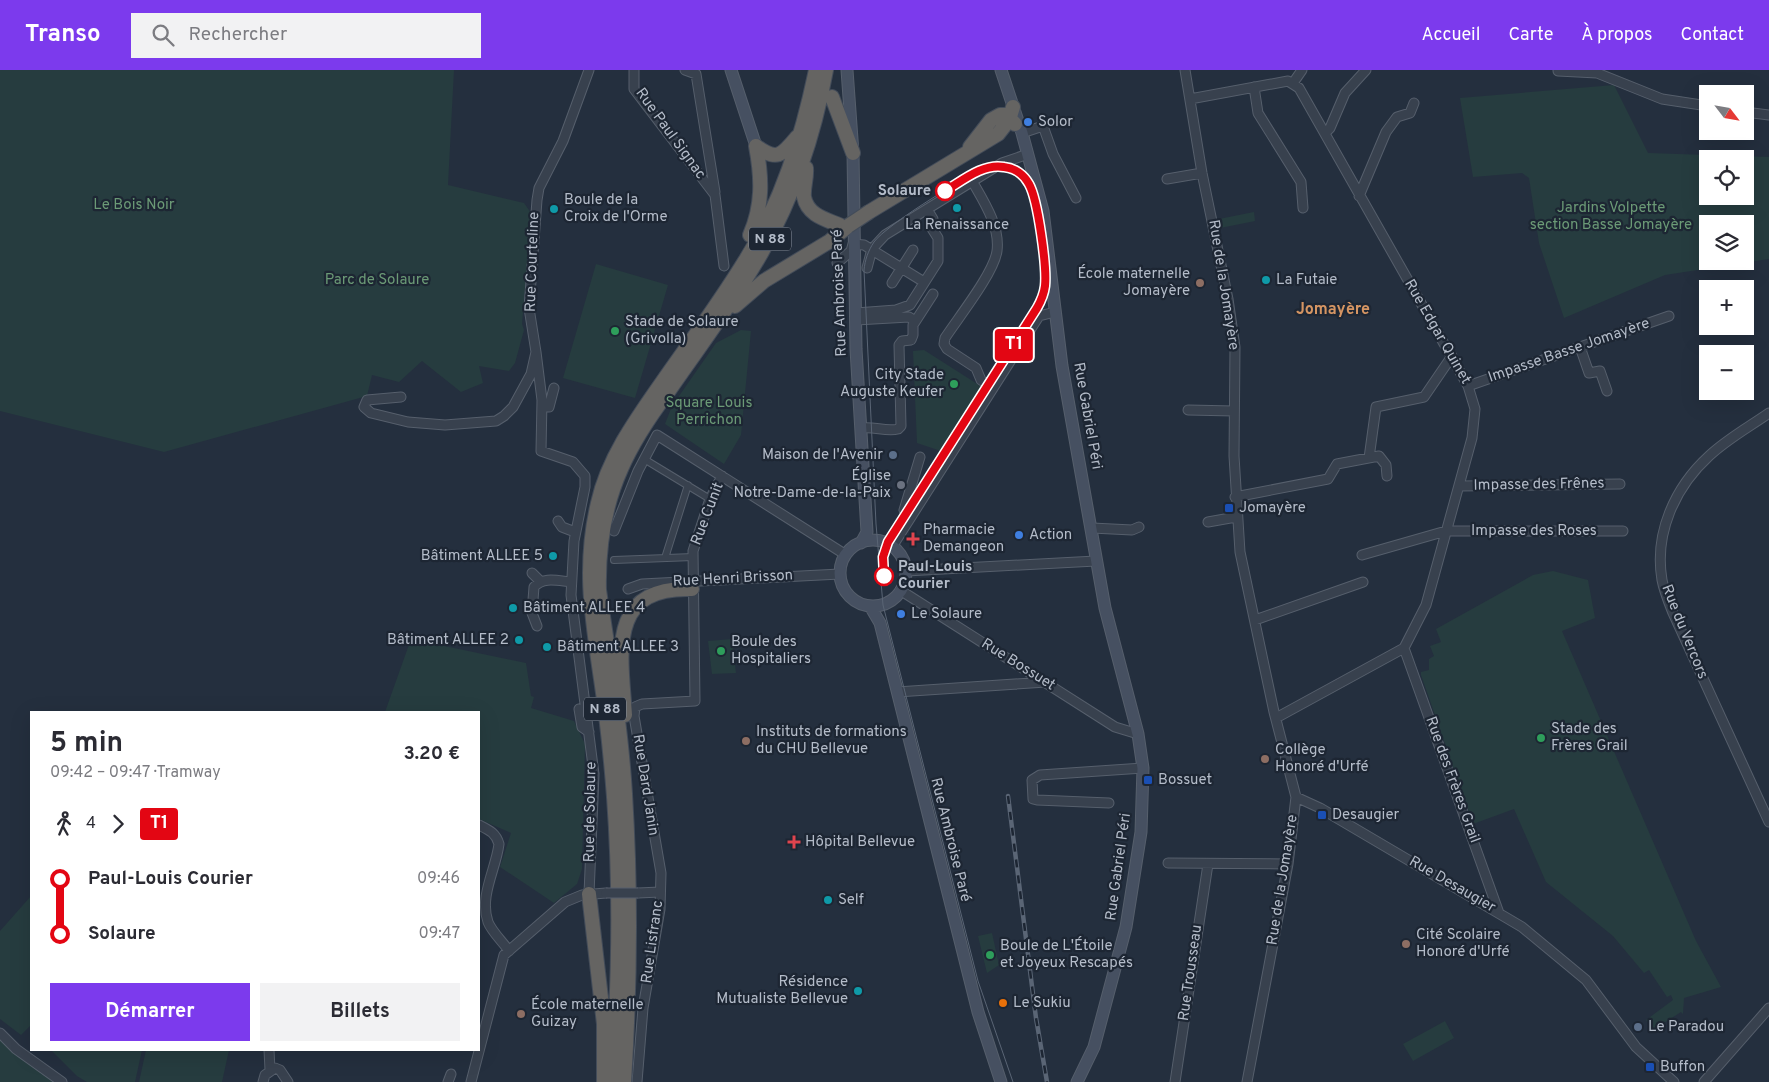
<!DOCTYPE html>
<html lang="fr">
<head>
<meta charset="utf-8">
<style>
	body { margin:0; font-family:Overpass,sans-serif; background:#f2f2f3; color:#2b2b33; height:100vh; display:flex; flex-direction:column; font-size:19px; white-space:nowrap }
	* { box-sizing:border-box; margin:0 }
	p { font-size:16px; color:#7c7c81 }
	.icon { flex:none; width:28px; height:28px; fill:none; stroke:currentColor; stroke-width:2; stroke-linecap:round; stroke-linejoin:round }
	.map { position:relative; flex:1; overflow:hidden }
	.drawer { position:absolute; left:30px; top:641px; width:450px; height:340px; display:flex; flex-direction:column; background:#fff; border-radius:0px; box-shadow:0 5px 20px #0002 }
	.drawer>* { flex:none }
	.badge { padding:0 10px; border-radius:4px; font-size:18px; line-height:32px }
	.needle { width:32px; rotate:121deg }
	.fabs { position:absolute; left:1699px; top:15px; display:grid; gap:10px }
	.fabs a { display:grid; place-items:center; width:55px; height:55px; border-radius:0px; background:#fff; box-shadow:0 5px 20px #0002; font-size:25px }
	.map>.badge { position:absolute; translate:-50% -50%; box-shadow:0 0 0 2px #fff }
	.legs { display:flex; align-items:center; gap:8px; height:55px; padding:0 20px; font-size:16px }
	.legs p { margin-inline-start:auto }
	.overview { display:flex; align-items:center; justify-content:space-between; height:85px; padding:0 20px }
	h1 { font-size:28px; font-weight:700; line-height:38px }
	.primary-button { display:flex; gap:10px; margin-top:auto; padding:10px 20px }
	.primary-button a { flex:1; height:58px; border-radius:0px; background:#7c3aed; color:#fff; font-size:20px; font-weight:700; line-height:58px; text-align:center }
	.primary-button a+a { background:#f2f2f3; color:#2b2b33 }
	ul { padding:0 20px; list-style:none }
	li { display:flex; align-items:center; gap:18px; height:55px; font-size:19px }
	li i { display:grid; place-items:center; width:8px; height:100%; margin:0 6px; background:currentColor }
	li i::after { content:''; width:12px; height:12px; margin:-6px; border:4px solid; border-radius:50%; background:#fff }
	li p { margin-inline-start:auto }
	li:first-child i { background:linear-gradient(#0000 50%,currentColor 0) }
	li:last-child i { background:linear-gradient(currentColor 50%,#0000 0) }
	header { display:flex; align-items:center; gap:30px; box-sizing:border-box; height:70px; padding:0 25px; background:#7c3aed; color:#fff }
	header strong { font-size:24px }
	nav { display:flex; gap:28px; margin-inline-start:auto; font-size:18px }
	.search { width:350px; height:45px; background:#f2f2f3; display:flex; align-items:center; gap:12px; box-sizing:border-box; padding:0 18px; border-radius:0px; color:#7c7c81; font-size:19px }
	.map>svg:first-child { display:block }
	.green { fill:#263c3f; fill-rule:evenodd }
	.lines { fill:none; stroke-linecap:round; stroke-linejoin:round }
	.pedestrian-casing { stroke:#565f6c; stroke-width:8 }
	.minor-casing { stroke:#565f6c; stroke-width:11 }
	.secondary-casing { stroke:#565f6c; stroke-width:13 }
	.trunk-casing { stroke:#434c59; stroke-width:16 }
	.pedestrian { stroke:#38414e; stroke-width:6 }
	.minor { stroke:#38414e; stroke-width:9 }
	.secondary { stroke:#465061; stroke-width:11 }
	.trunk { stroke:#656462; stroke-width:14 }
	.tram { stroke:#5a6575; stroke-width:1 }
	.rail-casing { stroke:#5a6575; stroke-width:4.5 }
	.rail { stroke:#1d2633; stroke-width:2.5; stroke-dasharray:8; stroke-linecap:butt }
	.minor-bridge-casing { stroke:#565f6c; stroke-width:11; stroke-linecap:butt }
	.trunk-bridge-casing { stroke:#434c59; stroke-width:16; stroke-linecap:butt }
	.minor-bridge { stroke:#38414e; stroke-width:9 }
	.trunk-bridge { stroke:#656462; stroke-width:14 }
	.line-1-casing { stroke:#fff; stroke-width:11 }
	.line-1 { stroke:#e30613; stroke-width:8 }
	.shop-dot { fill:#3f7fe0; stroke:#1d2633; stroke-width:2 }
	.stop-1-dot { fill:#fff; stroke:#e30613; stroke-width:2.5 }
	.culture-dot { fill:#0f9aa8; stroke:#1d2633; stroke-width:2 }
	.education-dot { fill:#8d6e63; stroke:#1d2633; stroke-width:2 }
	.leisure-dot { fill:#2e9e5b; stroke:#1d2633; stroke-width:2 }
	.service-dot { fill:#5c6f8a; stroke:#1d2633; stroke-width:2 }
	.worship-dot { fill:#6b7280; stroke:#1d2633; stroke-width:2 }
	.transit-dot { fill:#1a4fb4; stroke:#1d2633; stroke-width:2 }
	.health-dot { fill:#e0444e; stroke:#1d2633; stroke-width:2 }
	.food-dot { fill:#e8710a; stroke:#1d2633; stroke-width:2 }
	.labels { text-anchor:middle; dominant-baseline:central; stroke-width:4.5; stroke-linejoin:round; paint-order:stroke }
	.shield { fill:#1d2633; stroke:#878f9c; stroke-width:1 }
	.shield-label { font-size:14px; font-weight:bold; fill:#b4bcc9 }
	.poi-label { font-size:15px; fill:#b4bcc9; stroke:#1d2633; text-anchor:start }
	.street-label { font-size:15px; fill:#b4bcc9; stroke:#1d2633 }
	.stop-label { font-size:15px; font-weight:bold; fill:#b4bcc9; stroke:#1d2633; text-anchor:end }
	.park-label { font-size:15px; fill:#6b9a76; stroke:#1d2633 }
	.neighbourhood-label { font-size:16px; font-weight:bold; fill:#d59563; stroke:#1d2633 }
</style>
</head>
<body>
<header>
<strong>Transo</strong>
<div class="search"><svg class="icon" aria-label="search" viewBox="0 0 24 24"><circle cx="10" cy="10" r="6"/><path d="M15 15l6 6"/></svg>Rechercher</div>
<nav><a>Accueil</a><a>Carte</a><a>À propos</a><a>Contact</a></nav>
</header>
<div class="map">
<svg width="1769" height="1012" viewBox="0 0 1769 1012">
	<rect width="100%" height="100%" fill="#242f3e"/>
	<path class="green" d="M0,0H454L448,115L524,133L531,143L522,254L524,260L515,293L509,301L479,296L483,313L461,322L422,291L399,312L372,305L367,326L164,382L0,341Z
		M1614,15L1648,83L1769,87V189L1665,205L1564,248L1539,173L1529,108L1522,103L1473,107L1460,28ZM1708,89H1745V126H1708ZM1708,154H1745V191H1708Z
		M1254,142L1255,151L1220,158L1219,149Z
		M596,194L668,215L635,328L563,308Z
		M741,260L751,261L741,365L724,394L665,354L672,336L716,273Z
		M924,280L982,317L941,381L917,373L913,281Z
		M1553,501L1588,510L1595,548L1562,561L1696,871L1721,917L1684,928L1683,944L1681,942L1653,960L1646,950L1673,930L1671,925L1667,927L1649,900L1644,903L1613,866L1546,812L1514,739L1473,754L1421,605V602L1429,600V589L1434,586L1430,576L1441,572L1436,559L1533,505Z
		M411,569L526,593L531,626L534,627L531,638L574,651L585,674L582,799L577,814L554,833L500,797L511,763L479,749V642H385Z
		M732,569L736,603L712,604L708,571Z
		M31,826V955L21,965L0,949V861Z
		M992,863L999,895L987,903L978,866Z
		M1445,951L1454,968L1413,991L1403,974Z
		M0,969L26,992L56,1012H0Z
		M51,980H142L135,1012H87L77,1006Z
		M146,980H229L222,1012H139Z"/>
	<g class="lines">
		<g class="pedestrian-casing">
			<path id="pedestrian" d="M644,389L710,429
				M665,488L688,415
				M614,490L693,487"/>
		</g>
		<g class="minor-casing">
			<path id="minor" d="M634,0V19L715,125L724,196
				M685,0L696,4L715,122
				M1185,0L1202,103L1228,229L1235,277L1234,386L1240,482L1274,642L1296,727L1288,794L1247,1012
				M1558,1L1597,3L1662,29L1708,36
				M1293,13L1302,0
				M1254,17L1258,43L1301,112L1303,138
				M1190,29L1288,11L1299,18L1468,316L1475,339L1472,368L1426,535L1404,578L1276,648
				M1745,42L1769,45
				M1326,62L1330,58L1345,23L1366,0
				M1022,63L1043,56L1053,84L1076,128
				M1167,109L1202,103
				M975,116C986,135 1000,158 997,181C994,203 958,248 945,268L944,274L947,279L976,298L981,310L993,318
				M1359,126L1386,62L1397,47L1410,43L1414,33
				M837,193L851,181L853,174L864,175L924,212
				M867,198L872,179L885,165L1002,93L1028,84
				M892,213L913,180
				M856,243L896,240L910,235L938,191V168L931,157L933,149L927,139
				M856,250L909,247L915,251
				M1580,277L1589,303L1600,301L1607,321
				M536,282L542,330L541,381L573,392L585,406V417L574,471L571,525L594,704L589,824
				M1468,316L1669,246
				M401,327L367,330L364,337L371,343L408,352L445,355L496,351L504,346L513,337L531,304L536,282L529,238L537,130L539,118L563,71L589,0
				M542,337H549L554,318
				M1188,340L1234,341
				M1769,343C1749,357 1727,369 1709,386C1675,417 1654,463 1662,510C1664,521 1669,533 1673,543L1769,752
				M861,358C874,356 886,362 898,359L901,356L899,275L902,271L911,270L913,265V255L933,224
				M1369,388L1376,337L1424,327L1452,286
				M1459,416L1620,414
				M1235,427L1328,409L1337,394L1379,386L1386,395L1387,406
				M912,445L904,440L920,387
				M558,451L562,457L575,462
				M1208,452L1236,447
				M1092,458L1132,460L1139,457
				M614,461L638,401L657,365L846,485
				M890,473L895,472L1039,246L1055,242
				M1362,485L1446,461H1623
				M906,501L1096,491
				M532,503L540,511
				M628,519L642,514L840,504
				M900,520L1115,657L1138,664
				M1255,550L1363,512
				M537,556L532,543L534,517C543,506 559,511 571,512
				M1404,578L1499,843
				M897,622L1046,612
				M579,639L582,657L589,662
				M1296,727L1320,738L1522,857L1586,910L1636,977L1674,1012
				M1109,733L1037,730L1033,729L1032,710L1040,705L1143,698
				M479,755C489,760 496,763 499,774C496,799 479,826 488,852C492,862 503,872 509,881
				M1168,793L1288,794
				M638,823L660,822
				M0,963L16,979L62,1012
				M269,980L270,1000
				M263,1012L265,1005L275,998L280,1000L288,1012
				M448,1012L451,1004
				M471,1012L504,885L565,832L582,825L606,823
				M637,1012L643,938L660,839L661,803L634,646L635,637L642,634L695,631L693,481L710,429L722,406
				M1175,1012L1208,794
				M1704,1012L1769,938"/>
		</g>
		<g class="secondary-casing">
			<path id="secondary" d="M731,0L756,76
				M847,0L853,83L856,279L867,462L861,473
				M1001,0L1022,63L1043,141L1062,296L1105,538L1138,664L1143,698L1141,762L1126,857L1094,977L1077,1012
				M840 503a33 33 0 1 1 66 0a33 33 0 1 1-66 0Z
				M870,536L880,553L978,942L1001,1012"/>
		</g>
		<g class="trunk-casing">
			<path id="trunk" d="M832,27L853,83
				M756,76C777,92 782,85 797,67
				M970,77L991,50L1000,45H1006L1015,54
				M806,98C807,108 803,117 804,127C808,147 829,150 844,157
				M869,142L998,64L1009,50L1013,37
				M750,165C763,135 762,108 756,76
				M735,236L764,211L830,171L848,156
				M625,645C621,585 606,516 692,519
				M589,824L604,954V1012
				M612,1012C619,917 621,822 614,727C611,688 607,648 601,609C592,547 583,496 598,433C608,388 637,348 663,311C691,271 720,232 745,191C782,132 802,67 816,0
				M624,1012C630,916 631,820 625,724C621,656 609,588 599,520C598,479 604,437 621,399C633,371 650,346 668,322C699,277 732,234 759,187C793,129 814,66 826,0"/>
		</g>
		<use href="#pedestrian" class="pedestrian"/>
		<use href="#minor" class="minor"/>
		<use href="#secondary" class="secondary"/>
		<use href="#trunk" class="trunk"/>
		<path class="tram" d="M883,493L884,482L888,472L1037,238L1044,223L1045,211
			M1013,1012L978,911L883,535L876,454L864,200C865,190 868,181 874,172C886,155 976,98 996,96C1013,95 1025,105 1032,120"/>
		<g class="rail-casing">
			<path id="rail" d="M1008,726L1036,948L1047,1012"/>
		</g>
		<use href="#rail" class="rail"/>
		<g class="minor-bridge-casing">
			<path id="minor-bridge" d="M606,823H638"/>
		</g>
		<g class="trunk-bridge-casing">
			<path id="trunk-bridge" d="M848,156L869,142"/>
		</g>
		<use href="#minor-bridge" class="minor-bridge"/>
		<use href="#trunk-bridge" class="trunk-bridge"/>
	</g>
	<g class="lines">
		<g class="line-1-casing">
			<path id="line-1" d="M884,506L883,487L888,472L1037,238C1041,231 1044,224 1045,216C1047,197 1038,130 1029,114C1024,105 1015,98 1004,97C983,93 962,111 945,121"/>
		</g>
		<use href="#line-1" class="line-1"/>
	</g>
	<g class="shop-dot">
		<circle cx="1028" cy="52" r="5"/>
		<circle cx="1019" cy="465" r="5"/>
		<circle cx="901" cy="544" r="5"/>
	</g>
	<g class="stop-1-dot">
		<circle cx="945" cy="121" r="9"/>
		<circle cx="884" cy="506" r="9"/>
	</g>
	<g class="culture-dot">
		<circle cx="957" cy="138" r="5"/>
		<circle cx="554" cy="139" r="5"/>
		<circle cx="1266" cy="210" r="5"/>
		<circle cx="553" cy="486" r="5"/>
		<circle cx="513" cy="538" r="5"/>
		<circle cx="519" cy="570" r="5"/>
		<circle cx="547" cy="577" r="5"/>
		<circle cx="828" cy="830" r="5"/>
		<circle cx="858" cy="921" r="5"/>
	</g>
	<g class="education-dot">
		<circle cx="1200" cy="213" r="5"/>
		<circle cx="746" cy="671" r="5"/>
		<circle cx="1265" cy="689" r="5"/>
		<circle cx="1406" cy="874" r="5"/>
		<circle cx="521" cy="944" r="5"/>
	</g>
	<g class="leisure-dot">
		<circle cx="615" cy="261" r="5"/>
		<circle cx="954" cy="314" r="5"/>
		<circle cx="721" cy="581" r="5"/>
		<circle cx="1541" cy="668" r="5"/>
		<circle cx="990" cy="885" r="5"/>
	</g>
	<g class="service-dot">
		<circle cx="893" cy="385" r="5"/>
		<circle cx="1638" cy="957" r="5"/>
	</g>
	<circle class="worship-dot" cx="901" cy="415" r="5"/>
	<g class="transit-dot">
		<rect x="1224" y="433" width="10" height="10" rx="2.5"/>
		<rect x="1143" y="705" width="10" height="10" rx="2.5"/>
		<rect x="1317" y="740" width="10" height="10" rx="2.5"/>
		<rect x="1645" y="992" width="10" height="10" rx="2.5"/>
	</g>
	<g class="health-dot">
		<path d="M910.5 461.5h5v5h5v5h-5v5h-5v-5h-5v-5h5z"/>
		<path d="M791.5 764.5h5v5h5v5h-5v5h-5v-5h-5v-5h5z"/>
	</g>
	<circle class="food-dot" cx="1003" cy="933" r="5"/>
	<g class="labels">
		<g class="shield">
			<rect x="749" y="157.5" width="42" height="23" rx="4"/>
			<rect x="584" y="627.5" width="42" height="23" rx="4"/>
		</g>
		<g class="shield-label">
			<text x="770" y="169">N 88</text>
			<text x="605" y="639">N 88</text>
		</g>
		<g class="poi-label">
			<text x="1038" y="52">Solor</text>
			<text x="564" y="130">Boule de la<tspan x="564" dy="17">Croix de l'Orme</tspan></text>
			<text x="957" y="155" text-anchor="middle">La Renaissance</text>
			<text x="1190" y="204" text-anchor="end">École maternelle<tspan x="1190" dy="17">Jomayère</tspan></text>
			<text x="1276" y="210">La Futaie</text>
			<text x="625" y="252">Stade de Solaure<tspan x="625" dy="17">(Grivolla)</tspan></text>
			<text x="944" y="305" text-anchor="end">City Stade<tspan x="944" dy="17">Auguste Keufer</tspan></text>
			<text x="883" y="385" text-anchor="end">Maison de l'Avenir</text>
			<text x="891" y="406" text-anchor="end">Église<tspan x="891" dy="17">Notre-Dame-de-la-Paix</tspan></text>
			<text x="1239" y="438">Jomayère</text>
			<text x="923" y="460">Pharmacie<tspan x="923" dy="17">Demangeon</tspan></text>
			<text x="1029" y="465">Action</text>
			<text x="543" y="486" text-anchor="end">Bâtiment ALLEE 5</text>
			<text x="523" y="538">Bâtiment ALLEE 4</text>
			<text x="911" y="544">Le Solaure</text>
			<text x="509" y="570" text-anchor="end">Bâtiment ALLEE 2</text>
			<text x="731" y="572">Boule des<tspan x="731" dy="17">Hospitaliers</tspan></text>
			<text x="557" y="577">Bâtiment ALLEE 3</text>
			<text x="1551" y="659">Stade des<tspan x="1551" dy="17">Frères Grail</tspan></text>
			<text x="756" y="662">Instituts de formations<tspan x="756" dy="17">du CHU Bellevue</tspan></text>
			<text x="1275" y="680">Collège<tspan x="1275" dy="17">Honoré d'Urfé</tspan></text>
			<text x="1158" y="710">Bossuet</text>
			<text x="1332" y="745">Desaugier</text>
			<text x="805" y="772">Hôpital Bellevue</text>
			<text x="838" y="830">Self</text>
			<text x="1416" y="865">Cité Scolaire<tspan x="1416" dy="17">Honoré d'Urfé</tspan></text>
			<text x="1000" y="876">Boule de L'Étoile<tspan x="1000" dy="17">et Joyeux Rescapés</tspan></text>
			<text x="848" y="912" text-anchor="end">Résidence<tspan x="848" dy="17">Mutualiste Bellevue</tspan></text>
			<text x="1013" y="933">Le Sukiu</text>
			<text x="531" y="935">École maternelle<tspan x="531" dy="17">Guizay</tspan></text>
			<text x="1648" y="957">Le Paradou</text>
			<text x="1660" y="997">Buffon</text>
		</g>
		<g class="street-label">
			<text transform="translate(670 64) rotate(54)">Rue Paul Signac</text>
			<text transform="translate(533 192) rotate(-88)">Rue Courteline</text>
			<text transform="translate(1223 215) rotate(81)">Rue de la Jomayère</text>
			<text transform="translate(840 223) rotate(-92)">Rue Ambroise Paré</text>
			<text transform="translate(1437 262) rotate(60)">Rue Edgar Quinet</text>
			<text transform="translate(1569 281) rotate(-19)">Impasse Basse Jomayère</text>
			<text transform="translate(1087 346) rotate(80)">Rue Gabriel Péri</text>
			<text transform="translate(1539 415) rotate(-1)">Impasse des Frênes</text>
			<text transform="translate(708 444) rotate(-69)">Rue Cunit</text>
			<text x="1534" y="461">Impasse des Roses</text>
			<text transform="translate(733 509) rotate(-3)">Rue Henri Brisson</text>
			<text transform="translate(1684 562) rotate(68)">Rue du Vercors</text>
			<text transform="translate(1018 595) rotate(32)">Rue Bossuet</text>
			<text transform="translate(1452 710) rotate(70)">Rue des Frères Grail</text>
			<text transform="translate(645 715) rotate(81)">Rue Dard Janin</text>
			<text transform="translate(591 742) rotate(-89)">Rue de Solaure</text>
			<text transform="translate(950 770) rotate(76)">Rue Ambroise Paré</text>
			<text transform="translate(1119 797) rotate(-82)">Rue Gabriel Péri</text>
			<text transform="translate(1283 810) rotate(-81)">Rue de la Jomayère</text>
			<text transform="translate(1452 815) rotate(30)">Rue Desaugier</text>
			<text transform="translate(653 872) rotate(-82)">Rue Lisfranc</text>
			<text transform="translate(1191 903) rotate(-82)">Rue Trousseau</text>
		</g>
		<g class="stop-label">
			<text x="931" y="121">Solaure</text>
			<text x="898" y="497" text-anchor="start">Paul-Louis<tspan x="898" dy="17">Courier</tspan></text>
		</g>
		<g class="park-label">
			<text x="134" y="135">Le Bois Noir</text>
			<text x="1611" y="138">Jardins Volpette<tspan x="1611" dy="17">section Basse Jomayère</tspan></text>
			<text x="377" y="210">Parc de Solaure</text>
			<text x="709" y="333">Square Louis<tspan x="709" dy="17">Perrichon</tspan></text>
		</g>
		<g class="neighbourhood-label">
			<text x="1333" y="240">Jomayère</text>
		</g>
	</g>
</svg>
<div class="fabs">
<a><svg class="needle" viewBox="-14 -14 28 28"><path d="M0-13l5 13h-10z" fill="#e53935"/><path d="M0 13l5-13h-10z" fill="#7c7c81"/></svg></a>
<a><svg class="icon" aria-label="locate" viewBox="0 0 24 24"><circle cx="12" cy="12" r="6"/><path d="M12 2v4M12 18v4M2 12h4M18 12h4"/></svg></a>
<a><svg class="icon" aria-label="layers" viewBox="0 0 24 24"><path d="M12 4l9 5-9 5-9-5zM3 14l9 5 9-5"/></svg></a>
<a>+</a>
<a>−</a>
</div>
<b class="badge" style="left:1014px;top:275px;background:#e30613;color:#fff">T1</b>
<section class="drawer">
<div class="overview"><div><h1>5 min</h1><p>09:42 – 09:47 · Tramway</p></div><b>3.20 €</b></div>
<div class="legs"><svg class="icon" aria-label="walk" viewBox="0 0 24 24"><circle cx="13" cy="4" r="2"/><path d="M13 8l-2 6 4 7M11 14l-3 7M7 12l3-4h3l4 4"/></svg>4<svg class="icon" aria-label="forward" viewBox="0 0 24 24"><path d="M9 5l7 7-7 7"/></svg><b class="badge" style="background:#e30613;color:#fff">T1</b></div>
<ul>
<li><i style="color:#e30613"></i><b>Paul-Louis Courier</b><p>09:46</p></li>
<li><i style="color:#e30613"></i><b>Solaure</b><p>09:47</p></li>
</ul>
<div class="primary-button"><a>Démarrer</a><a>Billets</a></div>
</section>
</div>
</body>
</html>
